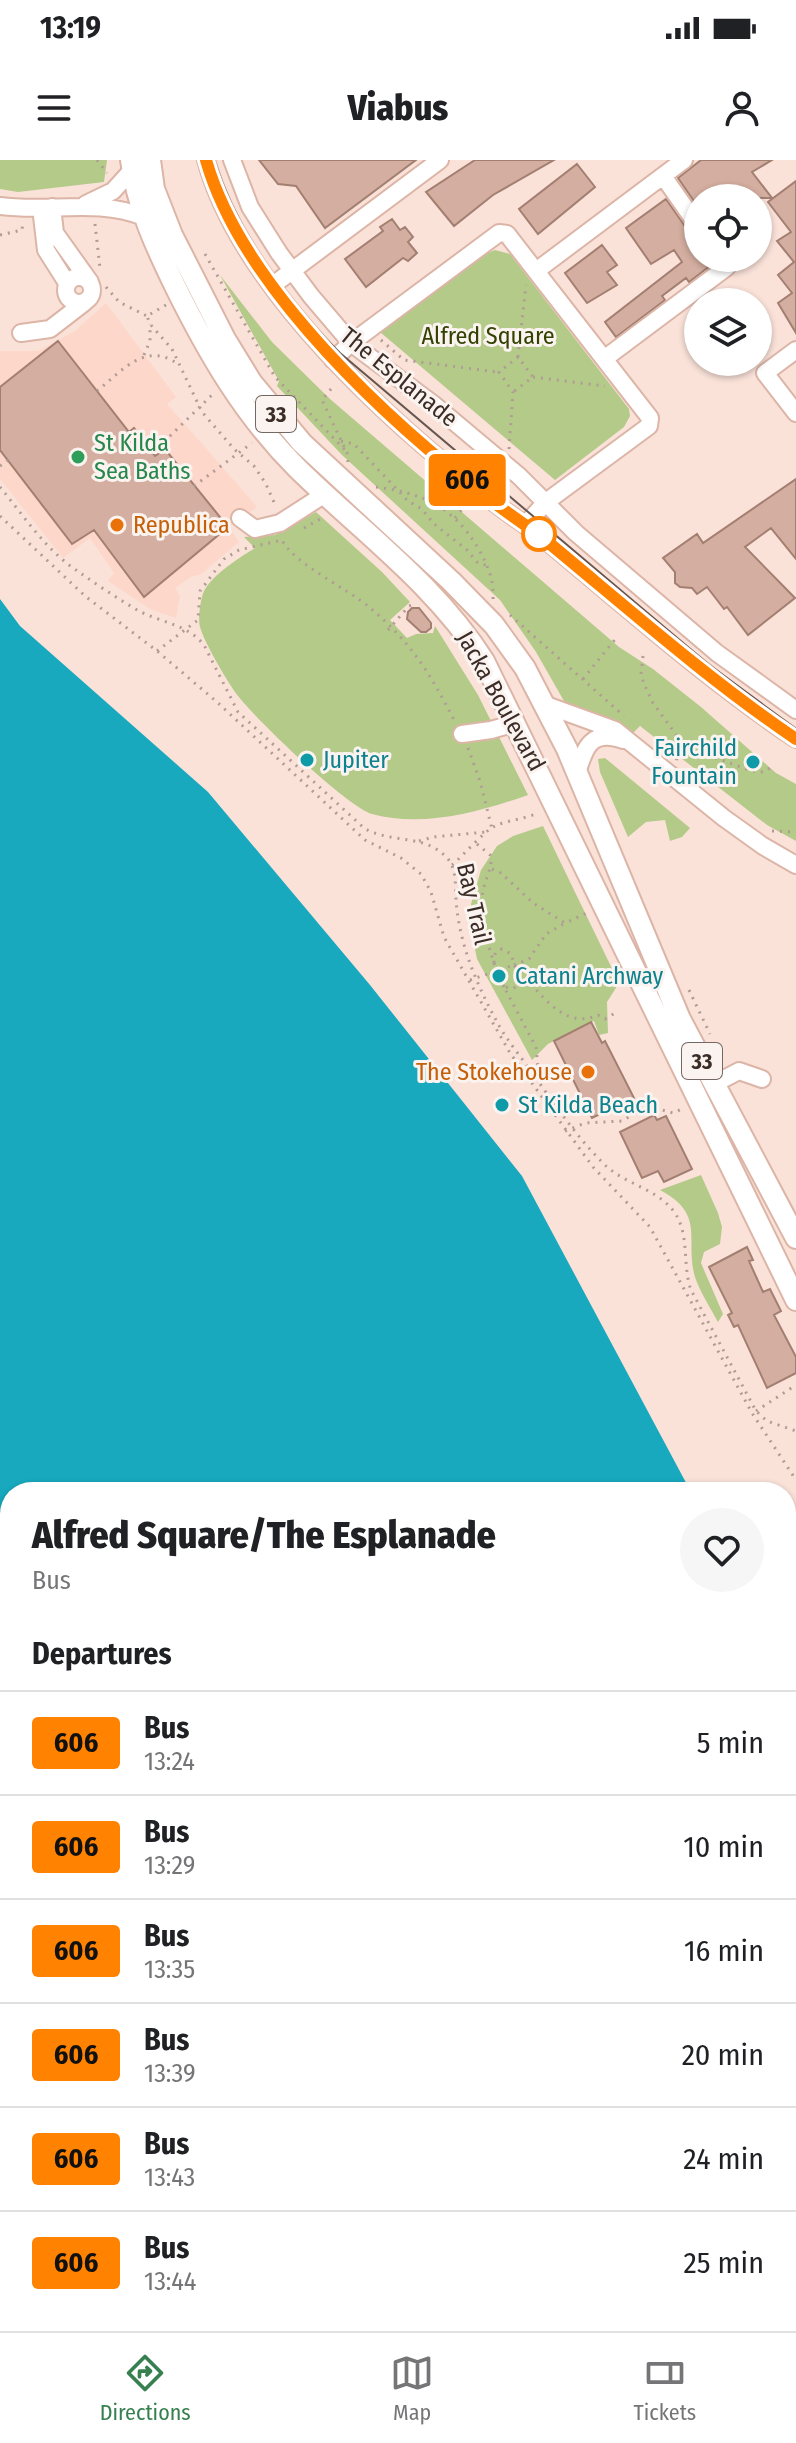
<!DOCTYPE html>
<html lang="en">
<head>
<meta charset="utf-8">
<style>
	body { margin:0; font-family:"Fira Sans Condensed",sans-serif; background:#f6f6f6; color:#202124; height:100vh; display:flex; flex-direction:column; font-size:30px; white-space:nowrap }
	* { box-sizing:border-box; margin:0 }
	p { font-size:26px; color:#757577 }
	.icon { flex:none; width:44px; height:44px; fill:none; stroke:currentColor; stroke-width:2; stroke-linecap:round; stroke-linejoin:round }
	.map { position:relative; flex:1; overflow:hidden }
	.panel { position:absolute; left:0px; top:1322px; width:796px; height:850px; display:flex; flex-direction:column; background:#fff; border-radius:32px 32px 0 0; box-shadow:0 2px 6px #0004 }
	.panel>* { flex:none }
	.badge { padding:0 16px; border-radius:6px; font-size:28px; line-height:52px }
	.controls { position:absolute; left:684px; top:24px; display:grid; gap:16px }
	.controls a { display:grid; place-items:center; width:88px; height:88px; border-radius:50%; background:#fff; box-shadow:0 2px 6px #0004; font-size:40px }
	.map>.badge { position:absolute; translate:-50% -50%; box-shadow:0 0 0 4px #fff }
	h2 { padding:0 32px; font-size:30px; line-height:72px }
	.round { display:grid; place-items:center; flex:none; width:84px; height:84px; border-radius:42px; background:#f6f6f6 }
	.headline { display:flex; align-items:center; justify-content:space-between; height:136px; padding:0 32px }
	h1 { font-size:38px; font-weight:800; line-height:60px }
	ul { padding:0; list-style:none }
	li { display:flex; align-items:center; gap:24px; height:104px; padding:0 32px; border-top:2px solid #e0e0e0 }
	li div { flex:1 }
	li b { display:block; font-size:30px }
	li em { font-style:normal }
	li .badge { min-width:88px; font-weight:700; text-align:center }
	.status { display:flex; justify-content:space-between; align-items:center; height:56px; padding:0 40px; background:#fff; direction:ltr }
	.status svg { height:22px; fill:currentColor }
	header { display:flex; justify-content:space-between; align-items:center; height:104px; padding:0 32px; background:#fff; font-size:36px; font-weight:800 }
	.dock { display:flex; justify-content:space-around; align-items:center; height:112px; border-top:2px solid #e0e0e0; background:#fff; font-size:22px; color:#757577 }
	.dock a { display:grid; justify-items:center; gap:4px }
	.dock .selected { color:#35804e }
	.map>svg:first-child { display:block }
	.built { fill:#fdd7c9 }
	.green { fill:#b4ca89 }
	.water { fill:#18a9be }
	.building { fill:#d4aea0; stroke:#a37f71; stroke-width:2 }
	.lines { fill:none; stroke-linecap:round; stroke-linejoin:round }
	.minor-casing { stroke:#dcb5a7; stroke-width:20 }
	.major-casing { stroke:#dcb5a7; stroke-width:24 }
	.path { stroke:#b09c94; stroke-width:3; stroke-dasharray:2 6; stroke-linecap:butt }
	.minor { stroke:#fff; stroke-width:16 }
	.major { stroke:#fff; stroke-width:20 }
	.tram { stroke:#675650; stroke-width:2 }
	.path-bridge { stroke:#b09c94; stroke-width:3; stroke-dasharray:2 6; stroke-linecap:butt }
	.line-casing { stroke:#fff; stroke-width:18 }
	.line { stroke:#ff8200; stroke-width:12 }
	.leisure-dot { fill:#2e9e5b; stroke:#fbf3f0; stroke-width:3 }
	.food-dot { fill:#e8710a; stroke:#fbf3f0; stroke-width:3 }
	.stop-dot { fill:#fff; stroke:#ff8200; stroke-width:4 }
	.culture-dot { fill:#0f9aa8; stroke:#fbf3f0; stroke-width:3 }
	.labels { text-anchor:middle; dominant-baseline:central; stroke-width:6; stroke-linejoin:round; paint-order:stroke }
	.shield { fill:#fbf3f0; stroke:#756863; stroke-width:2 }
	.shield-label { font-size:22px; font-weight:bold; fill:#3b2c26 }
	.park-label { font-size:24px; fill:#324201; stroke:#fbf3f0 }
	.street-label { font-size:24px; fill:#3b2c26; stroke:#fbf3f0 }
	.leisure-label { font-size:24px; fill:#27864d; stroke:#fbf3f0; text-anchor:start }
	.food-label { font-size:24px; fill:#c56008; stroke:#fbf3f0; text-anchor:start }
	.culture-label { font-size:24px; fill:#0d838f; stroke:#fbf3f0; text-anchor:start }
</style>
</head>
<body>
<div class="status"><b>13:19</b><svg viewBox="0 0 49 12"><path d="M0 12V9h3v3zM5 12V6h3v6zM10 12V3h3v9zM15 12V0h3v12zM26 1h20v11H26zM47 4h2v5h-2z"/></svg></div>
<header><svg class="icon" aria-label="menu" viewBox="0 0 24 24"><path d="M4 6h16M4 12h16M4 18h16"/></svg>Viabus<svg class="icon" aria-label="person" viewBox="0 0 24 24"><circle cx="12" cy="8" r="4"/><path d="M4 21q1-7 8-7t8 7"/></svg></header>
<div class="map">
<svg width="796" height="2171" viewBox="0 0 796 2171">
	<rect width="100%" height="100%" fill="#fae2d9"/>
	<path class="built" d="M106,143L176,237L167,244L257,347L229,367L239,382L200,415L192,416L175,428L180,436L176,458L150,449L108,421L114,413L90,378L63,398L0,319V191H38L75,171Z"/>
	<path class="green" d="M0,0H107L104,22L18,32L0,29Z
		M495,90L510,94L629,249L630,256L624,267L555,320L380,172L488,93Z
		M220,115L272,182L330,239L619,487L653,509L701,547L776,613L796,624V681L767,665L640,566L632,574L568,548L536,492L500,440L342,295L277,226L279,221Z
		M316,352L382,412L410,442L390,460L407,478L416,474L433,473L435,466L478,535L528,635C479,652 423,668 372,654C347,647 252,556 235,532C226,519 204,482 200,467C198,460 200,444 202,437C206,418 239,398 255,388L244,377L275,375Z
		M605,598L690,668L682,677L670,681L665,660L646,662L628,677L600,612L598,599Z
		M543,666L619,823L607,842L608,873L599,875L594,861L548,884L532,900L477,799L473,779L471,744L481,710L497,686L513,676Z
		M701,1015L718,1053L722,1067L720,1084L704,1092L701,1103L723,1154L718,1162C710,1147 700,1132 695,1117C684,1080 707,1055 660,1030Z
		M796,1987V2171H695L681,2162H786V1992Z"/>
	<path class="water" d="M0,439L20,466L208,632L370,825L522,1016L691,1332H10V2162H364L348,2171H0Z
		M786,1461L796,1477V1974L786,1978Z
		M540,2162H651L665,2171H548Z"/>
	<path class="building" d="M259,0H416L325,68L296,26L278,24Z
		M475,0H554L493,35L454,66L426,32Z
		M701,0H772L752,12L772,38H698V47L678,18Z
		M577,4L595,27L538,74L519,49Z
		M796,21V173L778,143L792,133L778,115L794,102L777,81L791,72L768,42Z
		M666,39L689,72L698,77V98H709L711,105L689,122L686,118L662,136L665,140L616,177L605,162L682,102L674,90L651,104L626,68Z
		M392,59L400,70L405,67L413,77L408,82L417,93L408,101L403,98L366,127L345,99L383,71L380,67Z
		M602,85L617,105L607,112L617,125L587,143L565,113Z
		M58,181L129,272L134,268L155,296L165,289L228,367L144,437L94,370L72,384L0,290V227Z
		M796,319V399L771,368L745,387L795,438L748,475L727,447L724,449L707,427L697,434L692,428L680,427L675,423V412L663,398L697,374L703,383Z
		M412,448H419L431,463V468L426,472H421L407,459L408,452Z
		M591,862L602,883L605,881L634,938L592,958L554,881Z
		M654,955L657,960L666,956L692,1009L664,1022L658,1011L642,1018L620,972Z
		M747,1087L753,1100L749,1101L763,1132L770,1129L781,1151L774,1155L796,1197V1213L767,1228L738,1165L734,1167L728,1155L732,1153L709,1107Z"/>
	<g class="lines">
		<g class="minor-casing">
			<path id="minor" d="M206,0C242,130 394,267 500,347C516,359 533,370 549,383C630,450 708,520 796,579
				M232,0L250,47L279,93L311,136L351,183L433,244L519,316L576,373L717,493L796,550
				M663,16L698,66
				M86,44L113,31L132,10
				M0,46C49,53 96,38 144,57
				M52,47L55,73L90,122
				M42,56L46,90L67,123
				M536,111L684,0
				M66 130a13 13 0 1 1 26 0a13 13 0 1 1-26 0Z
				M273,125L440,0
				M21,173L50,169L85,142
				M796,190L765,213L796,253
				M604,199L727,107L720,98
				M333,200L351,183L499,73L507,74L650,258L649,266L546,342L526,364
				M240,358L255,369L280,363L325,334
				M546,545L615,570L724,658L763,686L796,705
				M462,574L491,570L516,563
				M577,613C585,587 591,569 623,580
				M714,924L739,911L762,919
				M471,2162L479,2171
				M668,2162L681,2171"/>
		</g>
		<g class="major-casing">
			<path id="major" d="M131,0C137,46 155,85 175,126C208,193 244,255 297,308C361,371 435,424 484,501L796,1140
				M150,0L154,29L172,75L225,179L252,223L302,283L451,421L494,465L525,508L567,589L680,859L796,1078"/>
		</g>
		<path class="path" d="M97,0L107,13
			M95,64L100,108
			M0,75L22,70L23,61
			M205,94L275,217L346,291
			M106,127L119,142L147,156
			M166,145L147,156L150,164L172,189L202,252L234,289L254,306L266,324L276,347
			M381,180L404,200L497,212
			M144,195L150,181V164
			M518,197L526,125
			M533,217L605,226
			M331,229L322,240L347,293L348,302
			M97,231C122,211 145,181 178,204
			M341,281L354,284L408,341L422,349L433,363L467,390L477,402L488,406
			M509,289L513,232L499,212L518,197L533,217L513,232
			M151,291L169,277L215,232
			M0,306L8,300
			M194,326L252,283
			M0,327C23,355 46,390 76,410C96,424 118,439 139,451C162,463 187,464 204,485L238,552L364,668C390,684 426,673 448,699C457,710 455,727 456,740C459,783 476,823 496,860C505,878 519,894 530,910C554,943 577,978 606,1006C627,1025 658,1029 675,1053C690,1076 682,1105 691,1130L756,1251L767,1261L796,1271
			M376,327C422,333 453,346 478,388C488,406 494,419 493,439
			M0,356L85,436L157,491L217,542L365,680L401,698L421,714L431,732L444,777L510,893L593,1007L650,1067L752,1253L796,1320
			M455,358L468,342
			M304,368L322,358
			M510,455L624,556
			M388,470L409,446L415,444
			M157,491L198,460L200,431L224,399L239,390L282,380C293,403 348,429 369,447C410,481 430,513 454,560
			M643,496L641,514L644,524L653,543L685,587L752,611L764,612L773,606
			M583,519L617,477
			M468,588L480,621L492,669
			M676,600L685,587
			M772,671L796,672
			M419,681L433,677L486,672
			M477,684L490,695L491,699C491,711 485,720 483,731C478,754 487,781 494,803C494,795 495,791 502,789L511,794L520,822L514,828L504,827L536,887L538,908L531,923
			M452,705C464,695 483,672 495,666C508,660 525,659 538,653
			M492,709L501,713L533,743L565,763L587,753
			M514,805L529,799L546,774L565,763
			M470,820L514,805C537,827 561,872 598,855L605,859L615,853
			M689,830L710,874
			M565,971L585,963L622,961L648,946L673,953L682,949
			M756,1251L796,1225
			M786,1399L796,1392
			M786,2006L796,2001
			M786,2030L796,2029
			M727,2162L739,2171
			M778,2171L796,2165"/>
		<use href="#minor" class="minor"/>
		<use href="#major" class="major"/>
		<path class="tram" d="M214,0C238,73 285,139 340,193L708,504L796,569"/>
		<path class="path-bridge" d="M494,803L504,827"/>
	</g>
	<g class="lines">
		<g class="line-casing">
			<path id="line" d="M206,0C243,130 394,267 500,347C516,359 533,370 549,383C630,450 709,520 796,579"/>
		</g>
		<use href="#line" class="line"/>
	</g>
	<circle class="leisure-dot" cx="78" cy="297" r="8"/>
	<g class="food-dot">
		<circle cx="117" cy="365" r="8"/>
		<circle cx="588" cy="912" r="8"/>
	</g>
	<circle class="stop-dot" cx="539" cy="374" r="16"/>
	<g class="culture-dot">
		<circle cx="307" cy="600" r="8"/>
		<circle cx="753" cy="602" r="8"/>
		<circle cx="499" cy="816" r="8"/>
		<circle cx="502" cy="945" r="8"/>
	</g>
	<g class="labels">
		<g class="shield">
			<rect x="256" y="236" width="40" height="36" rx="6"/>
			<rect x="682" y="883" width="40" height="36" rx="6"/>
		</g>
		<g class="shield-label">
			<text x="276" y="254">33</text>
			<text x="702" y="901">33</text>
		</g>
		<g class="park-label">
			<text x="488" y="176">Alfred Square</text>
		</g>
		<g class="street-label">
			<text transform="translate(399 217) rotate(39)">The Esplanade</text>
			<text transform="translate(501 541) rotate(61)">Jacka Boulevard</text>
			<text transform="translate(474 744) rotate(77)">Bay Trail</text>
		</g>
		<g class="leisure-label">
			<text x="94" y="283">St Kilda<tspan x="94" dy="28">Sea Baths</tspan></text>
		</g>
		<g class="food-label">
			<text x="133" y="365">Republica</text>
			<text x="572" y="912" text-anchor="end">The Stokehouse</text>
		</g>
		<g class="culture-label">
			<text x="737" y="588" text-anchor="end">Fairchild<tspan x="737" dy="28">Fountain</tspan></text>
			<text x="323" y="600">Jupiter</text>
			<text x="515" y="816">Catani Archway</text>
			<text x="518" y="945">St Kilda Beach</text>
		</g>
	</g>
</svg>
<div class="controls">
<a><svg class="icon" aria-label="locate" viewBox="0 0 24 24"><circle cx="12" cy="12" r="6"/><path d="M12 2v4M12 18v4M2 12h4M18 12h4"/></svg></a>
<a><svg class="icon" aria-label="layers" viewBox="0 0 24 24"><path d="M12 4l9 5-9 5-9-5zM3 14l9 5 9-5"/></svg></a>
</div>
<b class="badge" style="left:467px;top:320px;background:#ff8200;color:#111">606</b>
<section class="panel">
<div class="headline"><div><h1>Alfred Square/The Esplanade</h1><p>Bus</p></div><a class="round"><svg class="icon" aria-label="heart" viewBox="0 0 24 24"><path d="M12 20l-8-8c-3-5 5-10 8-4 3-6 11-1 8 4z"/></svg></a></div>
<h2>Departures</h2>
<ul>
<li><span class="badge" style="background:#ff8200;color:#111">606</span><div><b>Bus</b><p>13:24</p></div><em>5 min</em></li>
<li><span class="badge" style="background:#ff8200;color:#111">606</span><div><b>Bus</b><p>13:29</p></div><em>10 min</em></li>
<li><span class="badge" style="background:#ff8200;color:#111">606</span><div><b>Bus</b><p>13:35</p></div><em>16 min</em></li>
<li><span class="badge" style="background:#ff8200;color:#111">606</span><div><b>Bus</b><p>13:39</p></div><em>20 min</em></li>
<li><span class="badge" style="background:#ff8200;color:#111">606</span><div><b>Bus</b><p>13:43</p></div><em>24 min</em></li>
<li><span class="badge" style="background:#ff8200;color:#111">606</span><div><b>Bus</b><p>13:44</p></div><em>25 min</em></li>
</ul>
</section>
</div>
<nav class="dock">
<a class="selected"><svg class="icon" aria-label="directions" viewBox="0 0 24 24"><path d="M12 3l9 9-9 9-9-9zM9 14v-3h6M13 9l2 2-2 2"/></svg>Directions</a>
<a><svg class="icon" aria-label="map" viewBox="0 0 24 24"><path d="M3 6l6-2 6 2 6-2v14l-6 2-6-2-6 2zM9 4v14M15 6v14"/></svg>Map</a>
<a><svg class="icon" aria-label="tickets" viewBox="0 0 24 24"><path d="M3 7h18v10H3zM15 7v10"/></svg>Tickets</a>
</nav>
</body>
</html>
